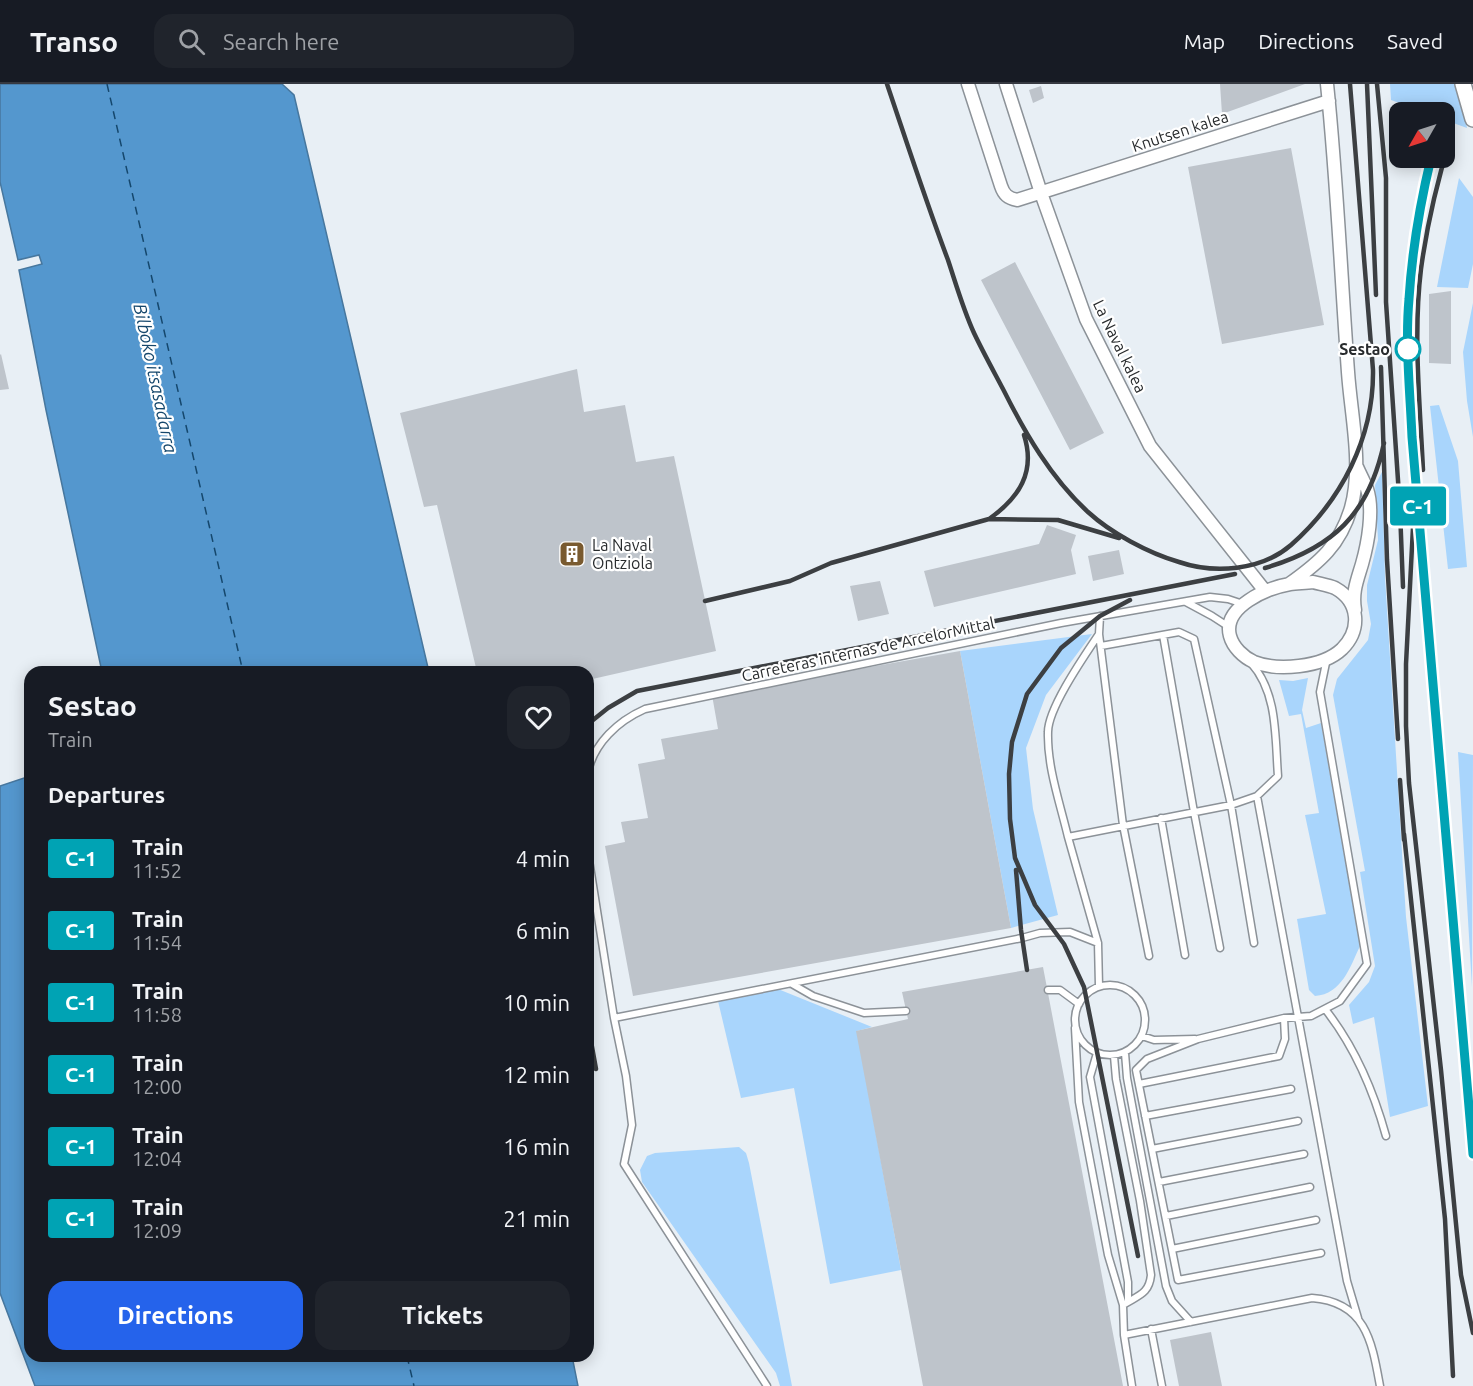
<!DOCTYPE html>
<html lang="en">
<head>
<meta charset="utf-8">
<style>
	body { margin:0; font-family:Ubuntu,sans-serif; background:#20242c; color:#f1f3f6; height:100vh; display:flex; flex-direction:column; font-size:22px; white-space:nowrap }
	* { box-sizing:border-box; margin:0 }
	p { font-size:20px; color:#9ea1a6 }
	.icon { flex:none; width:33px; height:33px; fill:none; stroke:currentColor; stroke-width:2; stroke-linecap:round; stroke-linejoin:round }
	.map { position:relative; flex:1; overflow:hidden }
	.drawer { position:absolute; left:24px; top:582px; width:570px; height:696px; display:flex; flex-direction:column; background:#171b24; border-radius:18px; box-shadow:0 3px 15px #0003 }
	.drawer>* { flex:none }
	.badge { padding:0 12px; border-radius:4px; font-size:21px; line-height:39px }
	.needle { width:39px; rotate:231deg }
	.controls { position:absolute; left:1389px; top:18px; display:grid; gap:12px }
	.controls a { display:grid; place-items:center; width:66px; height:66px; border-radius:12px; background:#171b24; box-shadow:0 3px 15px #0003; font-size:30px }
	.map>.badge { position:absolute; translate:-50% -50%; box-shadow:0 0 0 3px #fff }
	h2 { padding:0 24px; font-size:22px; line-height:54px }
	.round { display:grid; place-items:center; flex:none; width:63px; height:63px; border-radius:18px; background:#20242c }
	.overview { display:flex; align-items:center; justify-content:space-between; height:102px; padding:0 24px }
	h1 { font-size:28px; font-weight:700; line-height:45px }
	.cta { display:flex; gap:12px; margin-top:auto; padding:12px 24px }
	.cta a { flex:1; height:69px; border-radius:18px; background:#2563eb; color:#fff; font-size:24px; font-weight:700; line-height:69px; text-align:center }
	.cta a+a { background:#20242c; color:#f1f3f6 }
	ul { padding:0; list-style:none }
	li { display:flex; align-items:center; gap:18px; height:72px; padding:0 24px }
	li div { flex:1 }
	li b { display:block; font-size:22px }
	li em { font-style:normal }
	li .badge { min-width:66px; font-weight:700; text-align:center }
	header { display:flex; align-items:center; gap:36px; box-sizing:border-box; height:84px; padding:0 30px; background:#171b24; border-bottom:2px solid #363941 }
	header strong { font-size:28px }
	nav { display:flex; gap:33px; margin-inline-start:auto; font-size:21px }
	.search { width:420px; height:54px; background:#20242c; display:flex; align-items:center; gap:15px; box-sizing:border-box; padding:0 21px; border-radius:18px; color:#9ea1a6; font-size:22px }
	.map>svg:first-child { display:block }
	.green { fill:#a9d5fc }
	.water { fill:#5497ce; stroke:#47779e; stroke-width:1.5 }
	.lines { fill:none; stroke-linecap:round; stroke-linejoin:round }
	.ferry { stroke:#15476c; stroke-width:1.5; stroke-dasharray:8 6; stroke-linecap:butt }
	.building { fill:#bec4cb }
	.service-casing { stroke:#8c9298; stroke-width:9 }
	.minor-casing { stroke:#8c9298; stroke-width:15 }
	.tertiary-casing { stroke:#8c9298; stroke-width:18 }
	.service { stroke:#fff; stroke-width:6 }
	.minor { stroke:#fff; stroke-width:12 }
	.tertiary { stroke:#fff; stroke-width:15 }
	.rail { stroke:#3c3f42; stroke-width:4.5 }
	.line-casing { stroke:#fff; stroke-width:14 }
	.line { stroke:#00a3b4; stroke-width:9 }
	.stop-dot { fill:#fff; stroke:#00a3b4; stroke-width:3 }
	.labels { text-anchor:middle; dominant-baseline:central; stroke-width:4.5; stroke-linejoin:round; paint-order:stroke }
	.street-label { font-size:16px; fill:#282b2d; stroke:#fff }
	.stop-label { font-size:16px; font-weight:bold; fill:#282b2d; stroke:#fff; text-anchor:end }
	.poi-label { font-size:16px; fill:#282b2d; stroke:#fff; text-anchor:start }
	.water-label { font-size:18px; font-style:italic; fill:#15476c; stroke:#fff }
</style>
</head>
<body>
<header>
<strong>Transo</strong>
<div class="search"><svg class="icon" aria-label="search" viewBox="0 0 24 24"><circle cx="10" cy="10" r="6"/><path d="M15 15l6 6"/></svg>Search here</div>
<nav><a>Map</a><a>Directions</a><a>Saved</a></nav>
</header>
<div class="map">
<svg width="1473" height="1302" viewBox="0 0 1473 1302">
	<rect width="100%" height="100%" fill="#e8eff5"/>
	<path class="green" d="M1390,0H1459L1467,44L1445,36L1444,28H1425L1391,16Z
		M1459,94L1473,113V180L1468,204L1437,203Z
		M1473,219V353L1467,317L1463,268Z
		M1439,321L1458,377L1467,483L1448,485L1430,322Z
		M1382,388L1385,493L1406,833L1428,1022L1390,1033L1374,933L1353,940L1349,921L1369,898L1375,882L1360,788L1365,787L1333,611L1337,595L1368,556L1371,540L1367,517V501L1378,456L1375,401Z
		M1092,550L1046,611L1026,664L1033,725L1058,831L1011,844L960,567Z
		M1308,594L1302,626L1306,644L1321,639L1360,862C1350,883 1342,910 1315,912L1309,906L1297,835L1326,830L1305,731L1319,729L1301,630L1289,632L1279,596L1293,597Z
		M1458,668L1473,671L1472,903Z
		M773,903L872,943L857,947L901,1186L830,1200L794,1004L741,1014L718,917Z
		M739,1063L746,1069L749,1079L792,1302H780L776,1289L642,1098L640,1086L647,1072L655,1069Z"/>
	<path class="water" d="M0,0H282L294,11L429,588H102L46,326L19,186L42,180L39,171L18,176L0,98Z
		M30,692V1272H572L578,1302H35L0,1209V702Z"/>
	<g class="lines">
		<path class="ferry" d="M107,0L243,588
			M407,1272L414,1302"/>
	</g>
	<path class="building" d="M1220,0H1305L1222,30Z
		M1041,2L1044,14L1033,19L1029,6Z
		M1291,64L1324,241L1222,260L1188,83Z
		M1015,178L1104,349L1070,366L981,196Z
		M1451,207V280L1429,279V210Z
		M1,270L9,305L0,306V271Z
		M577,285L584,328L625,321L636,378L674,372L716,567L588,596V588H477L437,421L424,423L400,329Z
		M1047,441L1076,451L1071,466L1076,490L934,523L924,487L1039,460Z
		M1119,466L1124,490L1093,497L1088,472Z
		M880,497L889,530L858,537L850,502Z
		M960,567L1011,844L633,912L605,762L625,758L621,738L648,734L638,680L665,675L661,655L718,645L712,611Z
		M1043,883L1123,1302H923L856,947L908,935L902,908Z
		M1211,1248L1222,1302H1179L1170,1256Z"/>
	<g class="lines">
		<g class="service-casing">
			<path id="service" d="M1186,518L1212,532L1229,543
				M1100,532L1099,550L1123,741L1149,872
				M1163,551L1194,728L1220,864
				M1101,562L1179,548L1194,555L1231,721L1254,859
				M588,688C594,659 618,637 645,625L1061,539L1210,513L1228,515L1243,520
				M1257,712L1347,1197L1358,1234
				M1161,734L1185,871
				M1068,753C1060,719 1047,683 1048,648C1048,624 1085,571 1099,550
				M588,770L614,934L626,992L632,1041L624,1080L767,1302
				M792,900L813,912L864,929L906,927
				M1075 936a35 35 0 1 1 70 0a35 35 0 1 1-70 0Z
				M1099,902L1098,859L1068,753L1231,721L1257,712L1278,692C1275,654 1278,609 1251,579
				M1048,906H1060L1079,920
				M1325,925C1355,963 1373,1005 1386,1052
				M614,934L1022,854L1040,849L1070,848L1098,859
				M1075,944L1079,1018L1108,1171L1123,1221L1124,1251L1132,1302
				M1142,952L1154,956L1195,955
				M1097,969L1090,993L1128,1198V1217
				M1125,969L1127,994L1166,1202L1172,1217L1191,1238
				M1114,972L1116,995L1140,1117L1151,1191C1149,1210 1139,1211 1123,1221
				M1139,1000L1279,972L1285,955L1284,934
				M1145,1032L1291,1005
				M1152,1065L1298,1037
				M1159,1098L1304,1070
				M1166,1132L1310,1103
				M1172,1165L1316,1136
				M1321,1169L1178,1196L1136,986L1147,975L1198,955L1284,934L1311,932L1340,917L1367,880L1320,608L1327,574
				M1151,1245L1162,1302
				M1124,1251L1312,1214C1366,1218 1372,1258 1380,1302"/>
		</g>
		<g class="minor-casing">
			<path id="minor" d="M968,0L1001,102C1004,111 1008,114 1017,116L1329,17
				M1006,0L1041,109L1086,235L1150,362L1265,507
				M1313,498C1320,500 1328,501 1335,504C1360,518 1361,546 1342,565C1322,584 1277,587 1254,578C1243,573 1233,563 1230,552C1222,523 1267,504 1290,500C1297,499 1305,499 1313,498Z
				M1289,500C1320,478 1340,461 1351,424C1363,381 1351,332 1348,288C1341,192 1337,96 1327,0
				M1355,526C1352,508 1357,497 1362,480C1368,459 1374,426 1367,405C1364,397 1360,390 1357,383"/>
		</g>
		<g class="tertiary-casing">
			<path id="tertiary" d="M1463,0L1473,35"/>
		</g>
		<use href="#service" class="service"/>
		<use href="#minor" class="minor"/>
		<use href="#tertiary" class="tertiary"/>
		<path class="rail" d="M887,0C907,59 926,118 948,176C956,200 963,225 974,249C983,268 993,286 1003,305C1025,349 1051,394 1088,428C1111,449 1148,469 1179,478C1214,490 1261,487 1291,461C1341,417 1374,354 1373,286L1350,0
			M1367,0L1376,211
			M1377,0L1386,94V218L1400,426L1403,503
			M1431,74C1419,125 1410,180 1408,233C1407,273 1410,313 1412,353L1473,1071
			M1381,283L1387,476L1398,655
			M1423,386C1420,320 1413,251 1421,185C1427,141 1437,98 1450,56
			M989,435C1019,414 1036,388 1024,351
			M1413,443L1406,580V642L1409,699L1441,986L1461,1191L1473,1249
			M1265,484C1333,464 1369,430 1384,359
			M1130,516L1100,532L1061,564L1027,610L1012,658L1009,690L1010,735L1015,774L1035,821L1064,860L1084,903L1138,1172
			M705,517L790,497L831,479L989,435L1058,436L1119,454
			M588,640L608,624L637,607L1235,490
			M1400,696L1404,756
			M1404,750L1445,1135L1453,1292
			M1016,786L1021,846L1027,886
			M588,941L596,985"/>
	</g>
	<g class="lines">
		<g class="line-casing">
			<path id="line" d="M1431,74C1420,120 1412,167 1409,215C1405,260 1410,307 1412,353L1473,1070"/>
		</g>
		<use href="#line" class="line"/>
	</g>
	<defs>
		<g id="building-square" transform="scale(1.35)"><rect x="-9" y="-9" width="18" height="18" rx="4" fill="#795a2f" stroke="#fff"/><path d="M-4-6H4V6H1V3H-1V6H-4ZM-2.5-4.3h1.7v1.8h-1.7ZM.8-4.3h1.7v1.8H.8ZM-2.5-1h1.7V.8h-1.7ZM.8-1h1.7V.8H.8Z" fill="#fff"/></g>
	</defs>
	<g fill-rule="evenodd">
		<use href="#building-square" x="572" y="470"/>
	</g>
	<circle class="stop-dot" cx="1408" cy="265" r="12"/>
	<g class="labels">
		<g class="street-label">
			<text transform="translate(1180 47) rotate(-18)">Knutsen kalea</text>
			<text transform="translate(1120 262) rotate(64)">La Naval kalea</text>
			<text transform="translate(868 565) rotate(-12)">Carreteras internas de ArcelorMittal</text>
		</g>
		<g class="stop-label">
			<text x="1390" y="265">Sestao</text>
		</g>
		<g class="poi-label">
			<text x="592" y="461">La Naval<tspan x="592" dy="18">Ontziola</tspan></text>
		</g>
		<g class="water-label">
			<text transform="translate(156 294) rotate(78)">Bilboko itsasadarra</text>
		</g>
	</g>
</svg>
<div class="controls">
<a><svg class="needle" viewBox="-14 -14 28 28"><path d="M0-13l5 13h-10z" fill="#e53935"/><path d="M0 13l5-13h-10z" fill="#9ea1a6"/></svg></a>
</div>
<b class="badge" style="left:1418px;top:422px;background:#00a3b4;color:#fff">C-1</b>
<section class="drawer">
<div class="overview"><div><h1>Sestao</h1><p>Train</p></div><a class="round"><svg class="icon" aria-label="heart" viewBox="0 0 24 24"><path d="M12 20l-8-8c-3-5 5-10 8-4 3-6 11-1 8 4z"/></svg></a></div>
<h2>Departures</h2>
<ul>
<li><span class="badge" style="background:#00a3b4;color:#fff">C-1</span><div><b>Train</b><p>11:52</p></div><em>4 min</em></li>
<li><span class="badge" style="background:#00a3b4;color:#fff">C-1</span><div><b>Train</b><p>11:54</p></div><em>6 min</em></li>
<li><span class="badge" style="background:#00a3b4;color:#fff">C-1</span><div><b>Train</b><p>11:58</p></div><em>10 min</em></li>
<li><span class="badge" style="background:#00a3b4;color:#fff">C-1</span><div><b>Train</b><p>12:00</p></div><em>12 min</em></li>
<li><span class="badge" style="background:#00a3b4;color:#fff">C-1</span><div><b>Train</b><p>12:04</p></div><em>16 min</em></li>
<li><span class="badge" style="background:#00a3b4;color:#fff">C-1</span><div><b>Train</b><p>12:09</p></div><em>21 min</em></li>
</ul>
<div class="cta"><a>Directions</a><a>Tickets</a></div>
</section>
</div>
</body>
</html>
